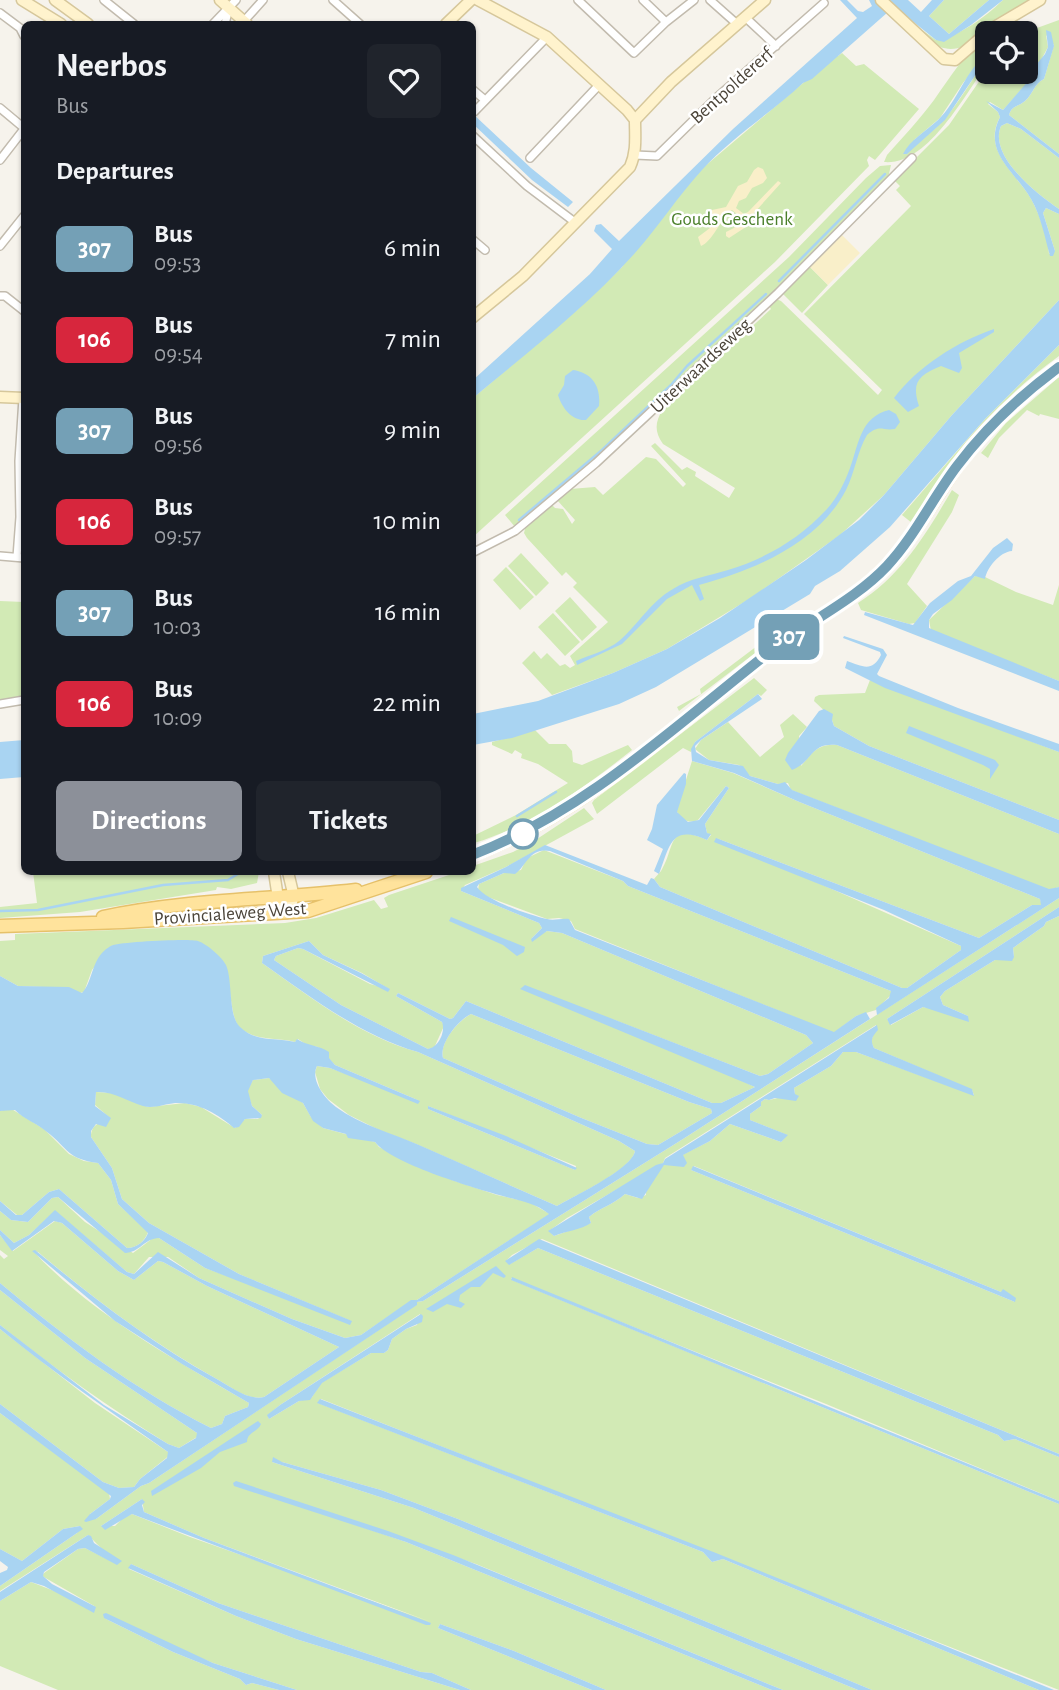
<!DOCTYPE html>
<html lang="en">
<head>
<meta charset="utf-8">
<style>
	body { margin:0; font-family:"Alegreya Sans",sans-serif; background:#20242c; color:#f1f3f6; height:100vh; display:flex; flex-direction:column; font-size:26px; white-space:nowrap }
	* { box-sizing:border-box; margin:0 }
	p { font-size:23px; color:#9ea1a6 }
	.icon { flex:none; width:38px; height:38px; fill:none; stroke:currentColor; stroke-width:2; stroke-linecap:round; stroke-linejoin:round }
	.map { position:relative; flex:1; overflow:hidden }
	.side { position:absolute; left:21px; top:21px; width:455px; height:854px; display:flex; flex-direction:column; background:#171b24; border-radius:10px; box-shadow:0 2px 5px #0004 }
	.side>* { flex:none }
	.badge { padding:0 14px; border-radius:10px; font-size:24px; line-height:46px }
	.controls { position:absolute; left:975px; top:21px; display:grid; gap:14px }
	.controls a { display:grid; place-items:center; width:63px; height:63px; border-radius:10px; background:#171b24; box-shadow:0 2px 5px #0004; font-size:35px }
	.map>.badge { position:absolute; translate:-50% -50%; box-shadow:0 0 0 4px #fff }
	h2 { padding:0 35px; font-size:26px; line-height:63px }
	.round { display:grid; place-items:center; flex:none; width:74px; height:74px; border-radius:10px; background:#20242c }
	.overview { display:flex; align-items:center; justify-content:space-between; height:119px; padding:0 35px }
	h1 { font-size:33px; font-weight:700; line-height:52px }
	.action { display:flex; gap:14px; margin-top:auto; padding:14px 35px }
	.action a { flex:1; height:80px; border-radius:10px; background:#8c9099; color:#fff; font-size:28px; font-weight:700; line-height:80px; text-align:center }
	.action a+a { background:#20242c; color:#f1f3f6 }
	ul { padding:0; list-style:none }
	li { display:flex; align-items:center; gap:21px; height:91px; padding:0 35px }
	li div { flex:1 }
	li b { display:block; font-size:26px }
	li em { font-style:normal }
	li .badge { min-width:77px; font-weight:700; text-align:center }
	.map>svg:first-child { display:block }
	.green { fill:#d2eab5; fill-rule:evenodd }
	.sand { fill:#f9efc9 }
	.water { fill:#a9d4f2; fill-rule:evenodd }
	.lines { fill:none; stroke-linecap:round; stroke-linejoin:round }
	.stream { stroke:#a9d4f2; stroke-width:2.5 }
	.street-casing { stroke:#c2bbae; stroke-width:10 }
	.secondary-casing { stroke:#d6c79b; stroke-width:13 }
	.primary-casing { stroke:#e6c16a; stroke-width:15 }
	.street { stroke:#fff; stroke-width:7 }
	.secondary { stroke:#fff3cd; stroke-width:10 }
	.primary { stroke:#ffe39c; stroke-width:12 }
	.line-casing { stroke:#fff; stroke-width:16 }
	.line { stroke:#74a0b6; stroke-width:10 }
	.stop-dot { fill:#fff; stroke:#74a0b6; stroke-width:3.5 }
	.labels { text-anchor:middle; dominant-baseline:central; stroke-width:5; stroke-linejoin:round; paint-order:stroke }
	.street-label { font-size:19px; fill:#4b4439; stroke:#fff }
	.park-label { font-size:19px; fill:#4a7f2a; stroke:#fff }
</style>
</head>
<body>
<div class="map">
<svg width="1059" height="1690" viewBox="0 0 1059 1690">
	<rect width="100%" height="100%" fill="#f6f3ec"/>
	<path class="green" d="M944,0H989L949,34L929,16Z
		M1003,0H1033L965,46C939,56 930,39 911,22L936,40C961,35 984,18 1003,0Z
		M1059,20V154L1009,115C1012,105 1018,107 1025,101C1033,94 1034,84 1044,79L1054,45L1046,35L1048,47L1031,79L1003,110L990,102L988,104L998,112L1000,117C982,150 1014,171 1030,197C1039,213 1048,237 1049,254L1055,251L1043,213L1046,208L1059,214V300L952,415L884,495L840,535L751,598L667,649L613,673L552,695L522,663L534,651L541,659L547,653L560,666L565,664L570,668L575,665L570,656L608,622L573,587L577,583L566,572L562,576L527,538L524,533L526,525L551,504L555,508L563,509L572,524L575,520L557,500L570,489L595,487L603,495L646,457L656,459L683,487L686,484L651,446L655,443L682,470L687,467L696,472L695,476L729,498L735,488L663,444C654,431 655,422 663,409L771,309L769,306L776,299L781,301L878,395L882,390L804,314L911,206L896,190L900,186L894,180L949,125L987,70V72H1026V47L1038,35L1037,28Z
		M987,36V54L963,83L940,118L914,140C943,135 969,82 987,58V65C964,95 928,166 884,162L887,155C903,137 920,119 934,100C951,76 964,54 987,36Z
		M842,53L856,66L864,64L919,109L875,160L869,156L867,160L869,166L775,262L473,537V398L578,309L622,267L678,189L836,55L838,56Z
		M1007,123L1021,129L1059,158V209C1038,195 988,156 1001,126Z
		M891,165L888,178L779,290L604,453L515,527L505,515L789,257L866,178L880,166Z
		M809,266L828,285L802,313L782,293Z
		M1059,345V356C995,402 952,456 912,523L902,515L985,419Z
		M1059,377V419L1040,414L1039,416L1027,410L999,438L988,458L981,453L1006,423Z
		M952,490L959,495L952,512L907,584L927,606L915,623L909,624L861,610L858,603C902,575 926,534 952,490Z
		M521,553L549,583L536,596L508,566Z
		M506,567L534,597L520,610L493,580Z
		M975,576L985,577L1016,592L1053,605L1059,585V681L931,631L929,620Z
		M570,597L597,627L582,641L555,611Z
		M0,601L24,602V698L0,702Z
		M553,613L580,642L565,656L538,627Z
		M761,643L763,647L679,711L677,707L701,694L700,689Z
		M754,678L767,690L761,696L758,694L695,742L691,752L683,748L597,814L592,803L594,800Z
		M870,680L1059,752V820L869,746L834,726L831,717L814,701L815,697L819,695L865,693Z
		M793,714L807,727L799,736L801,766C812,753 818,743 837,745L1059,834V887L1049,890L791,790L788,783L778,784L750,776L739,765L709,760L695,749L701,740L728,722L760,757L784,737L780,725Z
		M535,730L549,744H566L572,751L573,762L582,765L628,745L632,750C584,788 533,825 474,843L473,836L516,815L568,783L538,764L521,758L522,754L515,750L512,754L492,745V742Z
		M692,761L733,773L797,801L1040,899L1042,905H1032L979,938L716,838L961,946V950L907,988H902L660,887L654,879C656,876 659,874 661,871C676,847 666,822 707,840L711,835L707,833L705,824L729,788L726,786L698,820C689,824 682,820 677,812V808Z
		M584,808L594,819L506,867L465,885L461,891L539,923L542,928L531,939L547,931L562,933L806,1035L813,1043L768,1074L760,1076L612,1019L755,1087L721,1103H712L466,1001L453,1018L450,1019L398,993L396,996L442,1022L444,1026L434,1048L428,1049L341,1005L274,960L276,956L298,948L303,949L370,984L389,989L362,973L323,955L309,941L263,956L262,963C309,996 361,1037 418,1052L619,1141L635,1151C632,1170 574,1196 557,1206L416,1144L379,1130L349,1115L328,1099L320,1089L315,1072L317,1066L330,1068L420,1101L335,1065L318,1047L307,1045L298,1039L295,1042C276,1037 256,1042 239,1027C231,1019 230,982 226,969C218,937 137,940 111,946L92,970L84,992L80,993L69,988L18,986L0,976V941L15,940V934L285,923L316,918L374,900L381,909L388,907L384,898L389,895L458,872H472L473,866L513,852L534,841ZM428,1106L576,1166L575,1170L428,1109Z
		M544,850L623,881L628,886L891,991L892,994L876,1010L856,1016L834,1033L575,929L571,921L559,918L547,919L485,896L478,890L479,884L504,873L521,870L527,858Z
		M33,872H259L257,883L231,889L217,887L216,890L80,912L0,918V907L37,903Z
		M1059,898V907L887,1019L891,1025L923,1007L968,1016L943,1005L940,997L945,991L995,960L1014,957L1013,948L1044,926L1046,922L1059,916V1454L542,1239L512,1255L506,1261L510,1264L538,1248L998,1435L1004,1441L1015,1439L1059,1457V1501L826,1404L511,1278L512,1280L1059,1504V1690L321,1399L318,1403L703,1552L712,1562L723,1559L1039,1690H872L458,1519L381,1490L282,1462H272L414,1508L858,1690H783L476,1564L233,1483L406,1542L772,1690H606L514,1651L440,1624L438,1628L592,1690H471L432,1673L421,1672L218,1603L131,1564L129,1569L236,1616L296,1639L460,1690H297L213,1663L104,1618L173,1652L240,1679L246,1685L252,1683L279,1690H58L0,1666V1601L31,1582L96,1607L42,1576L44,1573L78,1549L85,1548L117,1564L88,1535L0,1591V1586L77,1533L80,1526L63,1529L22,1561L0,1549V1413L109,1493L110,1499L90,1514L96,1519L141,1486L149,1483L416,1305L417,1302L423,1301L683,1139ZM876,1025L871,1042L874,1048L972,1090L974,1095L856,1052H843L831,1066L794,1088L795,1094L769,1100L765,1099L761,1102V1106L750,1114V1120L787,1135L781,1142L730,1124L710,1141L682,1155L684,1161L669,1165L664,1164L646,1188V1195L638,1198L625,1194C613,1205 601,1207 589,1217L591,1223L554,1236L549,1231L567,1218L663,1163L665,1158ZM694,1166L1001,1292L1015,1302L691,1170ZM420,1314L417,1325L406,1329L392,1339L388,1350L384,1353H371L321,1383L312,1397L299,1401L269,1419L268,1415L280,1405ZM142,1499L144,1512L204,1538L431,1622L190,1537L132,1514L123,1518L115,1526H101Z
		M471,1014L689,1102L711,1109L712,1113L658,1145L647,1144L579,1117L443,1058C439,1043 458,1021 471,1014Z
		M269,1078L303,1103L311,1117L323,1128L375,1142L379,1147L452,1180L497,1195L529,1202L550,1214L417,1300L411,1301L361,1335L345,1338L292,1319L199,1278L168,1257H149L134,1274L127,1272L55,1211L29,1235L14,1243L0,1230V1211L11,1220L28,1222L52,1198L58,1197L85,1222L133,1253L153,1238H159L205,1268L351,1321L239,1274L149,1223L122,1199L112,1168L91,1137C91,1124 100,1123 110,1118L95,1105L96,1092L114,1093L148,1107L185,1103L201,1107L235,1128L245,1119H258L262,1115L252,1106L247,1091L253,1080Z
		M10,1108L44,1129L69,1154L84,1161L98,1163L111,1180L118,1204L148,1232C145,1241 137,1248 127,1248L59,1189L49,1192L22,1215H17L0,1201V1111Z
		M55,1221L62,1223L118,1271L134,1280L158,1261L163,1262L207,1286L339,1347L264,1397C247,1401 230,1386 215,1378C151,1342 94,1299 38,1252L33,1251C93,1315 174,1359 249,1403L248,1407L225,1416L222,1424L211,1428C135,1390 66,1338 0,1283V1255L4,1259L8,1256L0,1250V1235L13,1251Z
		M0,1290L85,1358L197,1433V1437L179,1448L168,1444C108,1407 55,1369 0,1325Z
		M0,1329L95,1403L168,1452L170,1455L140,1479L134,1487L119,1488L103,1482L0,1404Z"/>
	<path class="sand" d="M758,167L763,169L767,178L763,183L752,188L746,198L739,201L736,208L744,214L748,212L778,181L781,183L754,213L749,225L729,238L726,236V232L734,228L739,219L738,215L732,210C720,220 712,242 701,246L698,237L710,228L712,210L726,207L738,186L747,182L754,170Z
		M840,233L860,253L828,285L809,266Z"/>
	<path class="water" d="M840,0H847L858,11L863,12L872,6L869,0H875L888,12L812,79L803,83C771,113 732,137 702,170C678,196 659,226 635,253C587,307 528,352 473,398V380L590,274L612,249L594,231L596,225L601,224L619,241L733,129L857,18Z
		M886,0H908L921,12L932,0H944L929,16L949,34L989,0H1003L971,25L944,42L936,40Z
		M1046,30L1051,32L1054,46L1044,79C1034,84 1033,94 1025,101C1018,107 1012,105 1009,115L1059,154V158L1021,129L1007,123L1001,126C988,156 1038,195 1059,209V214L1046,208L1043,213L1055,251L1053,256H1050C1045,238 1041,216 1031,199C1015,171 982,152 1000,117L998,112L986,101L1003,110L1030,79L1036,65L1045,54L1048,47Z
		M987,54V58L945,120L907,154H903C910,140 926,131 938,120C958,101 965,71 987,54Z
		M472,113L531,168L573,202L568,207L532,180L473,124Z
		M1059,300V345L985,419L890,527L840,571L815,586L810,594L656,687L619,704L512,738L473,745V714L538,701L613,673L667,649L720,618L806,560L859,520L884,495L952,415Z
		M994,329V332L959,353L962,368L959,373L941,366C919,375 911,382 919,406L908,412L894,398C917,367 958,341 994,329Z
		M573,370C593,373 601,387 599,406L586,420C572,421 562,408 558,395L564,385L565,376Z
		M889,410L896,414L900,422L895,429C881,431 880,424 867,435C857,452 855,472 846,490C818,544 754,570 699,585L704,599L700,601L692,585L667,599L622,644L577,665L576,661C590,655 608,650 619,641C638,625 651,601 673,589C690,578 709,576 728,570C767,558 799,539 827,509C837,498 845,482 850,468C859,444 860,417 889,410Z
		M1007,538L1013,544L1012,551C1000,552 987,567 985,579L975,576L952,600L933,614L929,620V628L1059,681V691L864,615L865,612L913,625L930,603L958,581L971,576L993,548Z
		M844,636L883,649L887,655L877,674L879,676L958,708L1059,744V752L885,688L845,668L847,661C862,666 872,673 881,655L880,652L843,638Z
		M758,694L762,699L701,740L695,746L696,752L709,760L743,766L750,776L778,784L785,782L792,790L1049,889L1059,887V898L877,1015L876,1008L889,998L891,991L628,886L623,881L550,851C530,847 527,865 515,874L504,873L479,884L477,887C485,900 531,916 547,919C554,921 561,918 569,919L575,930L834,1032L856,1016L866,1012L870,1019L683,1139L423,1301L417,1302V1305L149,1483L141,1486L96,1519L86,1522L84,1521L90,1514L110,1499L111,1496L0,1413V1404L103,1482L119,1488L134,1487L140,1479L167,1458L168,1452C111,1412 54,1373 0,1329V1325L104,1405L168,1444L179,1448L196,1438L197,1433L85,1358L0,1290V1283C66,1338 135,1390 211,1428L222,1424L225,1416L248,1407L249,1403L182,1364L115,1321L32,1251L35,1250C92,1297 150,1342 215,1378C230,1386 248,1401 264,1397L339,1347L207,1286L163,1262L158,1261L134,1280L118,1271L62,1223L54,1221L12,1251L0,1235V1230L14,1243L29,1235L55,1210L127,1272L134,1274L158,1252L199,1278L292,1319L345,1338L361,1335L411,1300H417L549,1214C535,1202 516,1200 499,1195C471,1187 391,1163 375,1142L348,1138L346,1134L323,1128L313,1121L303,1103L282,1093L269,1078L253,1080L248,1091L252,1106L262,1115L261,1118L245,1119L239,1127L234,1128C218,1114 198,1102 175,1103C165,1104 153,1109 143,1106C126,1101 114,1091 96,1092L95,1106L111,1118L106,1127L96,1124L91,1131V1137L112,1168L122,1199L149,1223L239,1274L352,1321L350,1325L205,1268L159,1238C145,1238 139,1253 125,1253L58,1197L52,1198L28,1222L11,1220L0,1211V1201L16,1215H22L49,1192L59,1189L127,1248C137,1248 145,1241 148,1233L118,1204L111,1180L98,1163C67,1159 69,1149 47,1132C37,1123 25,1120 15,1110L0,1111V976L18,986L69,987L82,993C93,981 91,963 104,951C106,949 110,946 113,945C122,942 190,938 198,941C207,944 222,957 226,965C233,981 228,1016 240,1027C257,1043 276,1037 295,1042L297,1039C307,1046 319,1045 329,1052V1058L335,1065L420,1101L418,1104L330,1068L317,1066C310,1080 325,1099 336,1107C360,1125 392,1133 419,1145C465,1165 511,1186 557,1206C574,1196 632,1169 635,1151L619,1141L418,1052C361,1036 309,996 262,963L263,956L309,941L323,955L361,973L390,989L388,992L303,949L298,948L276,956L274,960L341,1005L428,1049C438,1048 446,1032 442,1022L396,996L398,993L450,1019L453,1018L466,1001L712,1103H721L755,1087L520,989L525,985L760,1076L768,1074L813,1043L806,1035L562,933L547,931L532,942L531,939L542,928L539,923L461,891V888L506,867L545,845L647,885L651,878L654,879L660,887L902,988H907L961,950V946L884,910L714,842L716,838L979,938L1032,905H1041L1040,899L797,801L734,773L692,761L691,749L695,742ZM471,1014L689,1102L711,1109L712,1113L658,1145L647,1144L579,1117L443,1058C439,1044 458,1020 471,1014Z
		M824,709L833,714L832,720L834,726L869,746L1059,820V834L837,745C810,742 813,762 792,770L785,760L788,753L819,711Z
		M909,726L995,760L999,765L990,779V769L983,765L906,733Z
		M24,740V777L0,779V742Z
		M684,773L686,774V784L677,812L688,822L699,820L726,786L729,788L705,824L707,833L711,834L707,840C671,824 670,845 659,874L654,871L663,849L647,840L652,829L657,805Z
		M1059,907V916L1046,922L1044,926L1013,948L1014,957L1012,961L995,960L945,991L940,997L943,1005L968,1016L969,1022L923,1007L890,1025L887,1019Z
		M451,917L525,947L524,952L517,956L503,945L449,921Z
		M877,1025L878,1030C872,1037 870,1040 874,1048L972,1089L974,1096L856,1052H843L831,1066L794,1088L795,1094L799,1096L796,1101L775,1098L769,1100L765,1099L761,1102V1106L750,1114V1120L788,1135L781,1142L730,1124L710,1141L683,1155L687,1163L684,1167L664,1165L642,1199L625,1194C613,1205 601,1207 589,1217L591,1223C581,1230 566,1231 554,1236L548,1231L656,1165L663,1163L665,1159Z
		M428,1106L506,1136L577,1168L575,1170L570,1168L428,1109Z
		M693,1166L1001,1292L1003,1289L1016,1298L1015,1302L691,1170Z
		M539,1239L1059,1454V1457L1015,1439L1004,1441L998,1435L538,1248L509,1265L505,1261Z
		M496,1266L506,1276L504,1278L493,1273L480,1287H471L460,1295L459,1301L465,1304L461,1308L447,1304L433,1312L426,1309Z
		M512,1277L1059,1501V1504L511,1280Z
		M421,1314L423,1316L422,1322L406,1329L392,1339L388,1350L384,1353H371L322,1383L310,1400L299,1401L269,1419L267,1415L280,1405Z
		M320,1399L716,1553L1054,1690H1039L723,1559L712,1562L703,1552L317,1403Z
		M258,1421L261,1424C258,1432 247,1432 247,1442L220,1452L201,1468L152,1496L151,1491Z
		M273,1457L282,1462L381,1490L458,1519L872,1690H858L414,1508L272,1462Z
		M236,1481L388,1531L453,1555L783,1690H772L406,1542L234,1486L233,1483Z
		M142,1499L145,1502L142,1505L144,1512L204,1538L431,1623L430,1625H426L132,1514L105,1530L101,1526Z
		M80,1526L83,1529L77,1533L0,1586V1573L7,1570L8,1567L0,1561V1549L22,1561L63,1529Z
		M88,1535L91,1536L94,1543L122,1561L117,1565L85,1548L78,1549L44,1572L43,1576L52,1584L96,1607L94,1613L44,1586L31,1582L0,1601V1592Z
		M131,1564L218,1603L421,1672L432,1673L471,1690H460L296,1639L236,1616L128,1568Z
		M106,1613L213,1663L297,1690H279L252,1683L246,1685L240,1679L173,1652L104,1618L103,1614Z
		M440,1624L514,1651L606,1690H592L438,1628Z"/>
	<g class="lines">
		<path class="stream" d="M779,281L885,174
			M519,520L602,450L671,385L687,366L766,294
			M517,816L556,792
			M0,911L38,910L163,885L228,880L241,872"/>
		<g class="street-casing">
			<path id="street" d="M104,0L134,24
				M333,0L360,24
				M578,0L634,53L666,22L694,0
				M643,0L666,22
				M710,0L737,24
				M0,13L20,28L24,36
				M745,17L776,46
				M244,21L263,0
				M213,24L236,0
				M225,24L229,8
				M472,89L485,100
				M0,108L24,128
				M474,112L547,37
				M472,135L527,186L576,223
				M635,155L657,156L715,99L824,3
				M530,158L599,85
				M0,160L24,129
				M472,239L485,250
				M0,246L24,216
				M0,296H5L24,311
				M472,553L515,531L596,463L778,293L912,158
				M0,556L24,558
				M17,557L20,517L19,461L23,398
				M0,704L24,700"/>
		</g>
		<g class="secondary-casing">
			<path id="secondary" d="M22,0L61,24
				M55,0L88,24
				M220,0L247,24
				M881,0L944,59L955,60L991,29L1040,0
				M446,24L471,0
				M635,120L671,82L765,0
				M472,318L523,276L630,167C637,151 635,137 635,120L627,110L547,37L478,0
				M0,397L24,398
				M274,872L278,898L287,913
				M287,913L294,897L288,872"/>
		</g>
		<g class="primary-casing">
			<path id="primary" d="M472,855C587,812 677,724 772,650C809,621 855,600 887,566C915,536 933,499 957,466C985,428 1021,395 1059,367
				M103,917C186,899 271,900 356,890
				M0,926L123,922L308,911L426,872"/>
		</g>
		<use href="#street" class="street"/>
		<use href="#secondary" class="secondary"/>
		<use href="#primary" class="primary"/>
	</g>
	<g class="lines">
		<g class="line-casing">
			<path id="line" d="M472,855C587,811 677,724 772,650C809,621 855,600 887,566C915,536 932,499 957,466C985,429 1021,395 1059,367"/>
		</g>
		<use href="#line" class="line"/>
	</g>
	<circle class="stop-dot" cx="523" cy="834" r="14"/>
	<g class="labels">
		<g class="street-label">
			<text transform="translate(732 86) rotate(-42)">Bentpoldererf</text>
			<text transform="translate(701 366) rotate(-43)">Uiterwaardseweg</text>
			<text transform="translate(230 914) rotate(-4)">Provincialeweg West</text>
		</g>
		<g class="park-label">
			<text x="732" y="219">Gouds Geschenk</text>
		</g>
	</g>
</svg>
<div class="controls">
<a><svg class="icon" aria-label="locate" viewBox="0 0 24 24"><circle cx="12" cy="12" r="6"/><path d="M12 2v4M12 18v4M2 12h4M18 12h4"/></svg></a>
</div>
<b class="badge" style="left:789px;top:637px;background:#74a0b6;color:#fff">307</b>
<section class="side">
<div class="overview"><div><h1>Neerbos</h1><p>Bus</p></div><a class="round"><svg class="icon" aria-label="heart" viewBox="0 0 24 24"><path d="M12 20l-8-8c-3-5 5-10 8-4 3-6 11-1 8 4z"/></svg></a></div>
<h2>Departures</h2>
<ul>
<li><span class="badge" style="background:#74a0b6;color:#fff">307</span><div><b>Bus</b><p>09:53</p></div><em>6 min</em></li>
<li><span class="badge" style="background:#d7263d;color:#fff">106</span><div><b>Bus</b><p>09:54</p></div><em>7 min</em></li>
<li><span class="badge" style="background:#74a0b6;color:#fff">307</span><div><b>Bus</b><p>09:56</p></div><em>9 min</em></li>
<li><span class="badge" style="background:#d7263d;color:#fff">106</span><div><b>Bus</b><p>09:57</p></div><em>10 min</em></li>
<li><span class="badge" style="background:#74a0b6;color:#fff">307</span><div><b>Bus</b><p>10:03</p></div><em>16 min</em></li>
<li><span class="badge" style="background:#d7263d;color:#fff">106</span><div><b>Bus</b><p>10:09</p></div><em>22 min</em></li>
</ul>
<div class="action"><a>Directions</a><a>Tickets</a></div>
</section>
</div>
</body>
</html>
